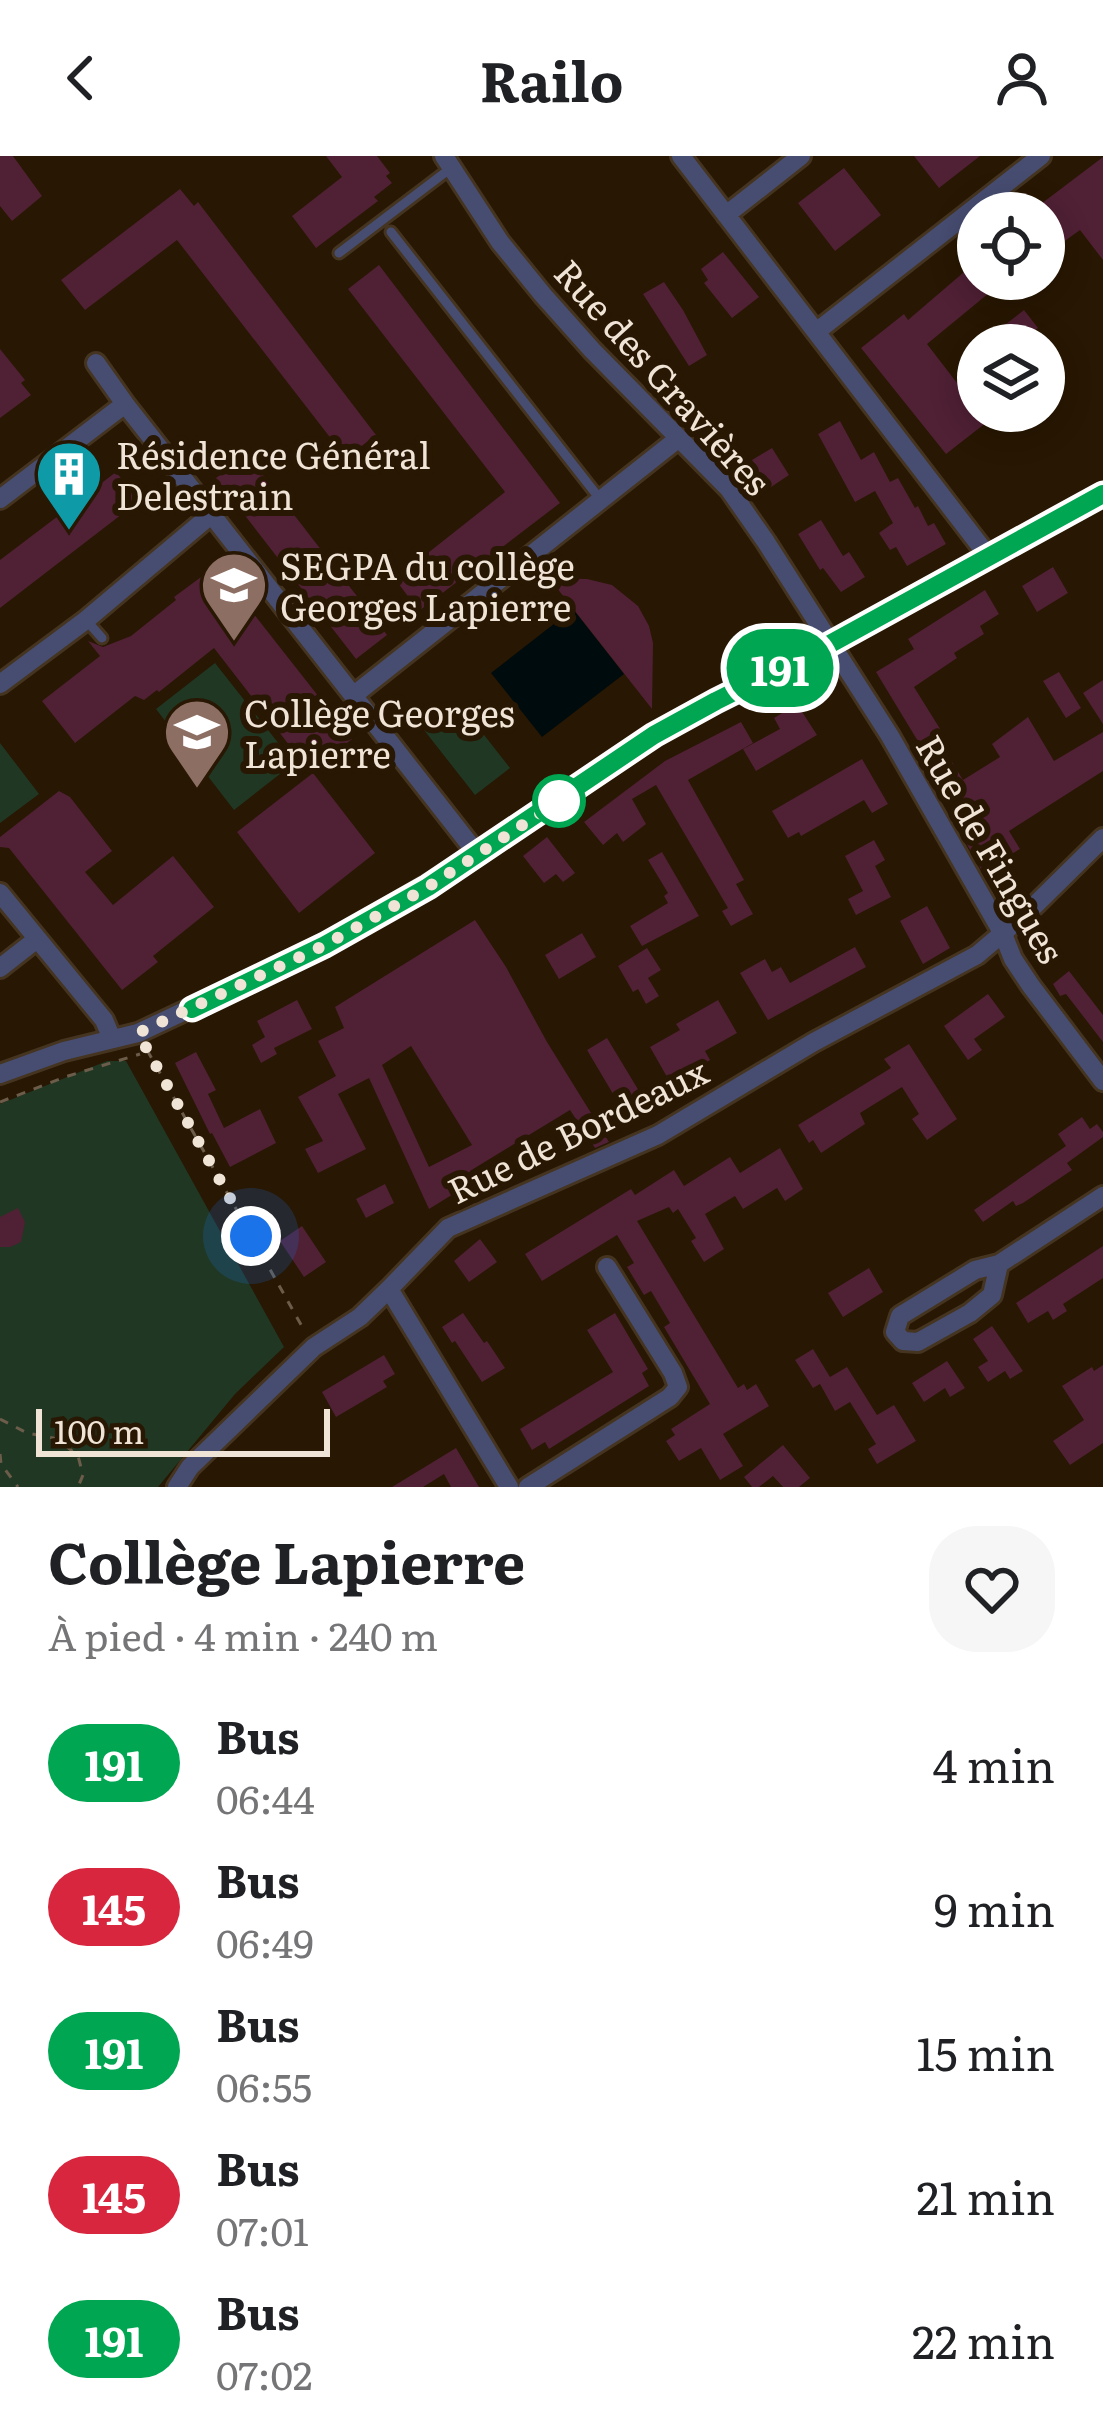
<!DOCTYPE html>
<html lang="fr">
<head>
<meta charset="utf-8">
<style>
	body { margin:0; font-family:Literata,serif; background:#f6f6f6; color:#202124; height:100vh; display:flex; flex-direction:column; font-size:45px; white-space:nowrap }
	* { box-sizing:border-box; margin:0 }
	p { font-size:39px; color:#757577 }
	.icon { flex:none; width:66px; height:66px; fill:none; stroke:currentColor; stroke-width:2; stroke-linecap:round; stroke-linejoin:round }
	.map { position:relative; height:1331px; overflow:hidden }
	.panel { display:flex; flex-direction:column; background:#fff; flex:1 }
	.panel>* { flex:none }
	.badge { padding:0 24px; border-radius:39px; font-size:42px; line-height:78px }
	.fabs { position:absolute; left:957px; top:36px; display:grid; gap:24px }
	.fabs a { display:grid; place-items:center; width:108px; height:108px; border-radius:50%; background:#fff; box-shadow:0 6px 30px #0003; font-size:60px }
	.scale { position:absolute; left:36px; bottom:30px; width:294px; box-sizing:border-box; padding-left:12px; border:6px solid #f0e4d7; border-top:0; font-size:33px; line-height:42px; white-space:nowrap; color:#f0e4d7; -webkit-text-stroke:9px #281702; paint-order:stroke }
	.you { position:absolute; width:60px; height:60px; margin:-30px; border:9px solid #fff; border-radius:50%; background:#1a73e8; box-shadow:0 0 0 18px #1a73e833 }
	.map>.badge { position:absolute; translate:-50% -50%; box-shadow:0 0 0 6px #fff }
	.round { display:grid; place-items:center; flex:none; width:126px; height:126px; border-radius:48px; background:#f6f6f6 }
	.summary { display:flex; align-items:center; justify-content:space-between; height:204px; padding:0 48px }
	h1 { font-size:57px; font-weight:700; line-height:90px }
	ul { padding:0; list-style:none }
	li { display:flex; align-items:center; gap:36px; height:144px; padding:0 48px }
	li div { flex:1 }
	li b { display:block; font-size:45px }
	li em { font-style:normal }
	li .badge { min-width:132px; font-weight:700; text-align:center }
	header { display:flex; justify-content:space-between; align-items:center; height:156px; padding:0 48px; background:#fff; font-size:54px; font-weight:700 }
	.map>svg:first-child { display:block }
	.green { fill:#203823 }
	.water { fill:#000b0d }
	.building { fill:#502035; fill-rule:evenodd }
	.lines { fill:none; stroke-linecap:round; stroke-linejoin:round }
	.service-casing { stroke:#443420; stroke-width:15 }
	.minor-casing { stroke:#443420; stroke-width:24 }
	.path { stroke:#6c5c4a; stroke-width:3; stroke-dasharray:9 9; stroke-linecap:butt }
	.service { stroke:#474d71; stroke-width:9 }
	.minor { stroke:#474d71; stroke-width:18 }
	.line-casing { stroke:#fff; stroke-width:27 }
	.line { stroke:#00a651; stroke-width:18 }
	.walk { stroke:#f0e4d7; stroke-width:12; stroke-dasharray:0 21.6 }
	.stop-dot { fill:#fff; stroke:#00a651; stroke-width:6 }
	.labels { text-anchor:middle; dominant-baseline:central; stroke-width:12; stroke-linejoin:round; paint-order:stroke }
	.street-label { font-size:36px; fill:#f0e4d7; stroke:#281702 }
	.poi-label { font-size:36px; fill:#f0e4d7; stroke:#281702; text-anchor:start }
</style>
</head>
<body>
<header><svg class="icon" aria-label="back" viewBox="0 0 24 24"><path d="M15 5l-7 7 7 7"/></svg>Railo<svg class="icon" aria-label="person" viewBox="0 0 24 24"><circle cx="12" cy="8" r="4"/><path d="M4 21q1-7 8-7t8 7"/></svg></header>
<div class="map">
<svg width="1103" height="1331" viewBox="0 0 1103 1331">
	<rect width="100%" height="100%" fill="#281702"/>
	<path class="green" d="M215,507L294,607L234,654L156,553Z
		M459,547L510,612L475,639L424,574Z
		M0,587L39,638L0,667Z
		M107,905H126L284,1191L235,1238L158,1331H0V948Z"/>
	<path class="water" d="M573,453L624,518L542,581L491,517Z"/>
	<path class="building" d="M0,0H13L42,40L12,65L0,50Z
		M326,0H377L390,17L386,20L392,27L374,41L378,45L316,92L292,60L342,21Z
		M914,0H980L939,32Z
		M1103,1V104L1080,74L1044,100V57H1029Z
		M844,12L881,59L835,95L798,47Z
		M180,33L194,50L198,46L376,279L346,302L177,84L85,154L61,124Z
		M723,96L759,141L732,162L704,127L708,124L701,113Z
		M978,104V123H1006L927,188L987,266L946,298L861,192L904,158L908,164Z
		M379,109L560,347L419,455L395,423L505,336L348,133Z
		M664,126L683,154L707,199L689,210L643,138Z
		M1024,154L1038,172L1020,186L1006,168Z
		M0,193L25,224L21,227L31,239L0,262Z
		M840,265L861,304L874,296L890,326L898,322L915,352L918,350L928,370L934,367L946,388L907,410L896,391L890,394L879,377L893,367L875,335L855,346L818,278Z
		M772,292L789,319L768,333L754,312L756,311L752,304Z
		M247,298L387,479L356,503L216,322Z
		M116,316L139,345L0,452V404Z
		M821,364L843,400L849,396L865,421L841,436L823,412L820,414L798,378Z
		M216,410L352,583L310,616L214,492L159,536L157,534L144,544L135,540L75,587L42,545L100,500L88,485L103,491L131,480L176,444L174,441Z
		M1053,411L1068,437L1037,456L1022,430Z
		M549,422L587,423L612,429L638,450L649,470L653,487L652,553Z
		M985,434L999,458L980,470L984,478L954,497L957,502L914,531L947,584L941,588L963,624L1000,601L992,588L1028,561L1054,605L1103,576V615L1009,675L1020,693L982,715L960,676L970,671L876,516L914,493L908,483Z
		M1059,516L1081,552L1066,562L1043,525Z
		M1103,524V568L1083,537Z
		M797,548L817,579L756,615L743,593L780,573L774,562Z
		M741,566L753,587L688,624L744,724L736,728L753,758L731,770L722,755L728,752L656,629L632,643L646,668L623,686L617,677L603,689L584,666L665,605Z
		M862,603L888,648L872,657L864,644L801,680L799,676L788,682L772,655Z
		M313,617L375,697L299,757L237,676Z
		M59,635L70,641L112,695L85,716L113,749L173,700L214,751L153,800L158,806L122,834L9,692L0,691V681Z
		M547,681L575,717L563,726L556,718L544,727L523,700Z
		M874,684L885,704L875,710L891,741L856,759L848,743L863,735L845,700Z
		M662,696L699,760L642,790L630,770L668,747L664,740L668,737L648,704Z
		M927,750L950,792L923,808L900,765Z
		M475,764L506,811L547,886L609,986L595,992L570,954L470,1015L476,1024L429,1053L369,922L338,938L366,993L318,1017L305,993L323,985L298,941L336,920L318,885L344,872L335,851ZM411,890L472,989L429,1011L382,909Z
		M582,777L596,801L559,823L545,799Z
		M855,791L866,811L768,864L740,817L765,803L772,816L781,811L790,827Z
		M647,792L661,814L648,822L659,840L646,848L638,833L633,836L618,810Z
		M1069,815L1103,859V886L1066,838L1060,840L1053,828Z
		M988,838L1005,861L974,883L982,894L968,904L944,870Z
		M297,844L312,873L274,892L277,898L261,907L252,889L265,881L257,865Z
		M718,844L737,877L705,895L710,904L671,928L650,891L680,874L676,868Z
		M607,882L642,940L622,953L587,894Z
		M909,888L957,963L927,984L912,963L919,958L902,931L860,957L865,968L821,997L813,984L809,987L798,969L891,912L884,903Z
		M196,896L216,934L208,938L224,972L260,953L276,987L230,1011L212,977L210,978L175,907Z
		M1082,961L1090,973L1097,968L1103,976V981L1067,1007L1072,1014L1023,1047L1016,1050L1013,1045L983,1066L974,1054L1066,990L1058,978Z
		M780,992L803,1033L785,1045L777,1032L743,1053L735,1040L705,1058L724,1093L704,1106L691,1085L696,1082L678,1053L673,1057L669,1051L637,1065L738,1232L744,1228L747,1234L756,1228L769,1250L723,1278L743,1310L720,1324L701,1292L679,1305L666,1285L675,1279L671,1273L710,1248L664,1171L670,1167L651,1135L644,1139L627,1111L634,1107L617,1079L542,1125L525,1098L631,1033L635,1039L674,1014L684,1030L730,1001L740,1017Z
		M385,1028L394,1047L366,1062L356,1043Z
		M18,1052L25,1066L21,1086L10,1091H0V1061Z
		M302,1070L326,1106L304,1121L280,1085Z
		M480,1083L497,1106L469,1126L454,1105Z
		M1103,1090V1122L1063,1148L1067,1155L1053,1164L1048,1155L1028,1167L1016,1147Z
		M869,1112L883,1136L843,1161L828,1137Z
		M463,1157L484,1187L487,1185L505,1212L482,1226L455,1185L452,1187L442,1171Z
		M615,1157L648,1213L642,1217L649,1230L549,1293L545,1286L532,1294L520,1273L613,1216L587,1174Z
		M992,1170L1023,1215L1010,1223L1005,1215L988,1226L978,1211L988,1205L973,1183Z
		M813,1193L830,1221L847,1211L877,1259L894,1249L916,1285L877,1308L868,1293L876,1288L850,1246L835,1255L820,1228L813,1232L795,1204Z
		M384,1199L395,1218L383,1225L387,1231L336,1261L322,1236Z
		M947,1205L965,1232L950,1241L945,1232L924,1246L912,1227Z
		M1103,1209V1287L1070,1309L1053,1285L1084,1264L1062,1230L1092,1211L1094,1215Z
		M783,1289L810,1322L799,1331H783L773,1320L759,1331H752L744,1321Z
		M456,1292L479,1331H451L444,1318L423,1331H392Z"/>
	<g class="lines">
		<g class="service-casing">
			<path id="service" d="M391,76L600,343
				M339,97L451,12
				M86,464L102,482"/>
		</g>
		<g class="minor-casing">
			<path id="minor" d="M444,0L500,86L543,139L592,194L729,333L766,386L890,580L1003,778L1013,803L1031,830L1103,925
				M681,0L988,400
				M726,59L801,0
				M816,176L1041,0
				M96,207L125,248
				M0,343L125,248L478,699
				M0,528L86,464L213,357
				M354,539L679,282
				M0,737L104,864L112,883
				M0,812L37,783
				M0,918L64,895L138,877L325,789L478,699L654,579L715,545L830,488L1103,338
				M999,1108L992,1139L970,1157L918,1186L903,1185L895,1176L900,1160L975,1114L999,1108L1103,1040
				M389,1133L509,1331
				M177,1331L190,1311L314,1191L360,1161L389,1133L448,1072L658,979L814,886L977,799L1030,754L1103,682
				M528,1331L670,1241L678,1231L673,1217L607,1111"/>
		</g>
		<path class="path" d="M147,894L304,1174
			M0,946L65,921L140,898
			M0,1263L27,1277L58,1283L78,1300L83,1319L78,1331
			M0,1298L1,1308L18,1331"/>
		<use href="#service" class="service"/>
		<use href="#minor" class="minor"/>
	</g>
	<g class="lines">
		<g class="line-casing">
			<path id="line" d="M192,853L325,789L428,731L654,579L716,545L830,488L1103,338"/>
		</g>
		<use href="#line" class="line"/>
		<path class="walk" d="M251,1080L138,877L325,789L428,731L559,645"/>
	</g>
	<defs>
		<g id="building-pin" transform="scale(3.45)"><path d="M0 17L-7.5 6A9.5 9.5 0 1 1 7.5 6Z" fill="#0f9aa8" stroke="#281702"/><path d="M-4-6H4V6H1V3H-1V6H-4ZM-2.5-4.3h1.7v1.8h-1.7ZM.8-4.3h1.7v1.8H.8ZM-2.5-1h1.7V.8h-1.7ZM.8-1h1.7V.8H.8Z" fill="#fff"/></g>
		<g id="school-pin" transform="scale(3.45)"><path d="M0 17L-7.5 6A9.5 9.5 0 1 1 7.5 6Z" fill="#8d6e63" stroke="#281702"/><path d="M0-5L7-2L0 1L-7-2ZM-4 1L0 2.5L4 1V4Q0 6-4 4Z" fill="#fff"/></g>
	</defs>
	<g fill-rule="evenodd">
		<use href="#building-pin" x="69" y="318"/>
		<use href="#school-pin" x="234" y="429"/>
		<use href="#school-pin" x="197" y="576"/>
	</g>
	<circle class="stop-dot" cx="559" cy="645" r="24"/>
	<g class="labels">
		<g class="street-label">
			<text transform="translate(664 220) rotate(48)">Rue des Gravières</text>
			<text transform="translate(992 692) rotate(60)">Rue de Fingues</text>
			<text transform="translate(577 973) rotate(-26)">Rue de Bordeaux</text>
		</g>
		<g class="poi-label">
			<text x="116" y="297">Résidence Général<tspan x="116" dy="41">Delestrain</tspan></text>
			<text x="280" y="408">SEGPA du collège<tspan x="280" dy="41">Georges Lapierre</tspan></text>
			<text x="244" y="555">Collège Georges<tspan x="244" dy="41">Lapierre</tspan></text>
		</g>
	</g>
</svg>
<div class="fabs">
<a><svg class="icon" aria-label="locate" viewBox="0 0 24 24"><circle cx="12" cy="12" r="6"/><path d="M12 2v4M12 18v4M2 12h4M18 12h4"/></svg></a>
<a><svg class="icon" aria-label="layers" viewBox="0 0 24 24"><path d="M12 4l9 5-9 5-9-5zM3 14l9 5 9-5"/></svg></a>
</div>
<div class="scale">100 m</div>
<div class="you" style="left:251px;top:1080px"></div>
<b class="badge" style="left:780px;top:512px;background:#00a651;color:#fff">191</b>
</div>
<section class="panel">
<div class="summary"><div><h1>Collège Lapierre</h1><p>À pied · 4 min · 240 m</p></div><a class="round"><svg class="icon" aria-label="heart" viewBox="0 0 24 24"><path d="M12 20l-8-8c-3-5 5-10 8-4 3-6 11-1 8 4z"/></svg></a></div>
<ul>
<li><span class="badge" style="background:#00a651;color:#fff">191</span><div><b>Bus</b><p>06:44</p></div><em>4 min</em></li>
<li><span class="badge" style="background:#d7263d;color:#fff">145</span><div><b>Bus</b><p>06:49</p></div><em>9 min</em></li>
<li><span class="badge" style="background:#00a651;color:#fff">191</span><div><b>Bus</b><p>06:55</p></div><em>15 min</em></li>
<li><span class="badge" style="background:#d7263d;color:#fff">145</span><div><b>Bus</b><p>07:01</p></div><em>21 min</em></li>
<li><span class="badge" style="background:#00a651;color:#fff">191</span><div><b>Bus</b><p>07:02</p></div><em>22 min</em></li>
</ul>
</section>
</body>
</html>
